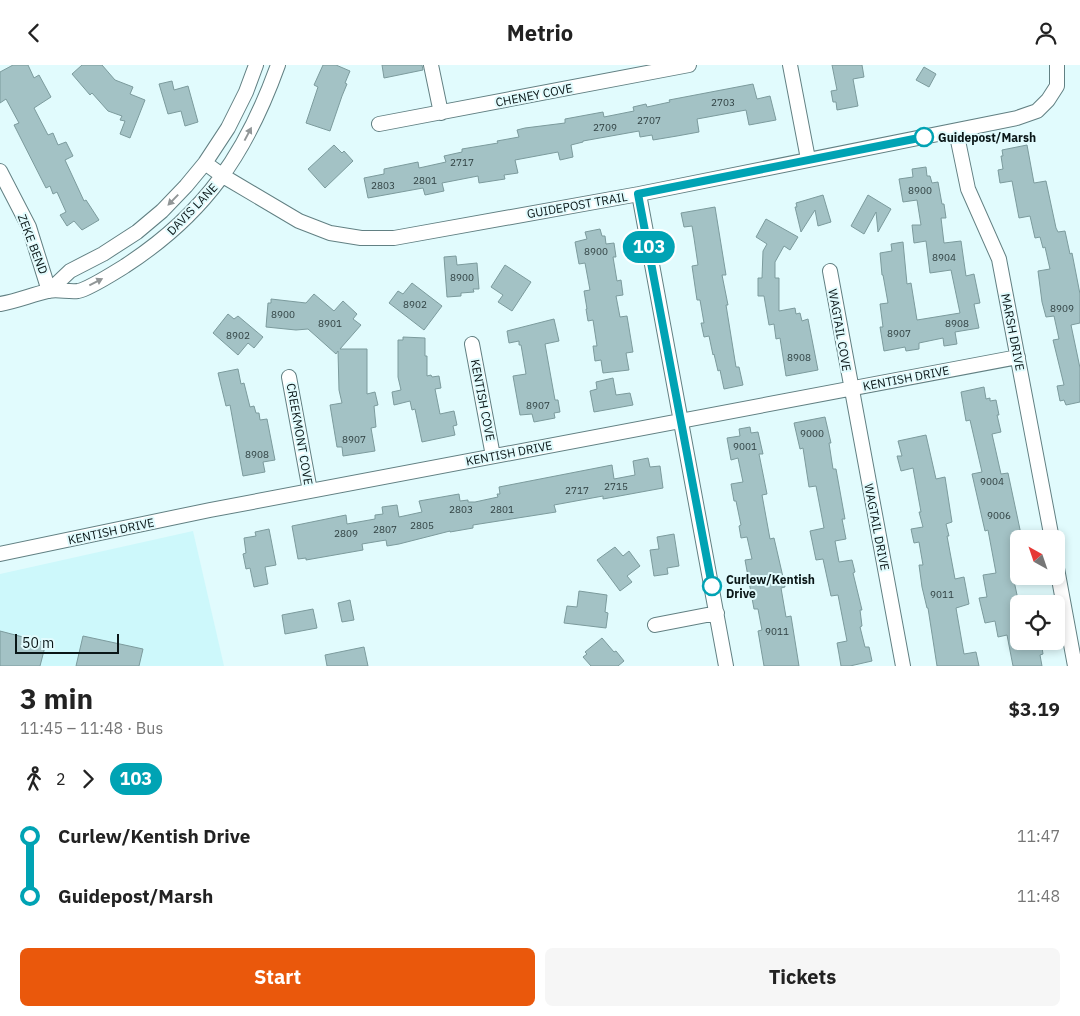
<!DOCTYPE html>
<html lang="en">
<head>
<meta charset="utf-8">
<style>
	body { margin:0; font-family:"IBM Plex Sans",sans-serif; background:#f6f6f6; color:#222; height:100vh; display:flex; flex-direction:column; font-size:19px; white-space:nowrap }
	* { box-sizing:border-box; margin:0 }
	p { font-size:16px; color:#767676 }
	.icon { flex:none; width:28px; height:28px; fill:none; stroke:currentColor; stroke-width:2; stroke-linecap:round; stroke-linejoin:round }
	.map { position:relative; height:601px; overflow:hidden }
	.drawer { display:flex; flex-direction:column; background:#fff; flex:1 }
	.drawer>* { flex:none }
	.badge { padding:0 10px; border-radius:16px; font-size:18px; line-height:32px }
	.needle { width:32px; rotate:320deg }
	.tools { position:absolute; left:1010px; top:465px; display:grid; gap:10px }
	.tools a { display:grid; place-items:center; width:55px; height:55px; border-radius:8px; background:#fff; box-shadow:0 2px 8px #0003; font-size:25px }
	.scale { position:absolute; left:15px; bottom:12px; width:104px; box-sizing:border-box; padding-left:5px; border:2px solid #0a1617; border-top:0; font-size:14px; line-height:18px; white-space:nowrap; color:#0a1617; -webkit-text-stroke:4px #e1fbfd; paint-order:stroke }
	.map>.badge { position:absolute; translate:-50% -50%; box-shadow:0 0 0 2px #fff }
	.legs { display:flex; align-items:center; gap:8px; height:55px; padding:0 20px; font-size:16px }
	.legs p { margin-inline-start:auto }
	.headline { display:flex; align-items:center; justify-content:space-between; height:85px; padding:0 20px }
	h1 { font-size:28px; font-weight:700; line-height:38px }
	.button { display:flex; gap:10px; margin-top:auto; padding:10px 20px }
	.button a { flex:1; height:58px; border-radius:8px; background:#ea580c; color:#fff; font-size:20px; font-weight:700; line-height:58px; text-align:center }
	.button a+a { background:#f6f6f6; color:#222 }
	ul { padding:0 20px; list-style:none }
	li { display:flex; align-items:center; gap:18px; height:60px; font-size:19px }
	li i { display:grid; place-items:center; width:8px; height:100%; margin:0 6px; background:currentColor }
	li i::after { content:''; width:12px; height:12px; margin:-6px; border:4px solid; border-radius:50%; background:#fff }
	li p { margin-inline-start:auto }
	li:first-child i { background:linear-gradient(#0000 50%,currentColor 0) }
	li:last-child i { background:linear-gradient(currentColor 50%,#0000 0) }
	header { display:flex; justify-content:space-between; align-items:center; height:65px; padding:0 20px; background:#fff; font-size:22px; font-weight:700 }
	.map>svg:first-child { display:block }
	.built { fill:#cdf8fb }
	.building { fill:#a3c2c5; stroke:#7c9b9d }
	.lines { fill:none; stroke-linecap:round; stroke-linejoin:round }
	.minor-casing { stroke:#628083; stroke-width:16 }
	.minor { stroke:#fff; stroke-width:14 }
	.oneway { fill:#919697 }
	.line-1-casing { stroke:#fff; stroke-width:11 }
	.line-1 { stroke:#00a3b4; stroke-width:8 }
	.stop-1-dot { fill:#fff; stroke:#00a3b4; stroke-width:2.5 }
	.labels { text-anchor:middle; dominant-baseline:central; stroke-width:4; stroke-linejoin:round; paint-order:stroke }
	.number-label { font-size:10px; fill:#304142 }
	.street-label { font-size:12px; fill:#0a1617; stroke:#e1fbfd }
	.stop-label { font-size:12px; font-weight:bold; fill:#0a1617; stroke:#e1fbfd; text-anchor:start }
</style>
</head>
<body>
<header><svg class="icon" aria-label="back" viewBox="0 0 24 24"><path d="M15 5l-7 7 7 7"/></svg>Metrio<svg class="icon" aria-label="person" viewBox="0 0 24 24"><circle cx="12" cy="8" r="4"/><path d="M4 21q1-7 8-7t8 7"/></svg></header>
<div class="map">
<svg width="1080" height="601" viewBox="0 0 1080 601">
	<rect width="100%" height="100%" fill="#e1fbfd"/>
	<path class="built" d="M193,466L224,601H0V509Z"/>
	<path class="building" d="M13,0H28L34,13L39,10L51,32L34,43L48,70L53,68L58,80L66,77L73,91L65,95L84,136L86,135L99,155L82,165L74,156L67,161L60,150L66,147L57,127L53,129L50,121L46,123L14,60L19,58L6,34L0,38V7Z
		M82,0H102L115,15L133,22L130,29L145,35L130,73L120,69L125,56L120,55L122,51L108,46L92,28L90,30L72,9Z
		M323,0H336L350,6L345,18L347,19L342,31L330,66L306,58L318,22L314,20Z
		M382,0H422L423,5L384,13Z
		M832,0H862L864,12L853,14L858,41L837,45L836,37H833L831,26L837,25Z
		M924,2L936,9L929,22L916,15Z
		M172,16L174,25L188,21L198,57L185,61L181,46L168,49L159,19Z
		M753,19L757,34L770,31L776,55L749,60L746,45L697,54L699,67L677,71L653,75L652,70L640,72L639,66L583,76V77L571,80L573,92L560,95L558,87L515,95L518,108L504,110L505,114L479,118L478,111L442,118L444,126L425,130L423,123L368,133L364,113L384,109V104L418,97L419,103L446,97L444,91L462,87V84L498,78L497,76L519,72L517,65L525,63L565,58V54L603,47L604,52L634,46L633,42L646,39L647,42L670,37L669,35Z
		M334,80L342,88L344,86L353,96L325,123L308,104Z
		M1027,80L1034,118L1046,116L1056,163L1058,167L1065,166L1070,189L1072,188L1080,229V258L1071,260L1080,303V337L1066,340L1064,335L1060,336L1057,321L1064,320L1053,275L1059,274L1054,251L1046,252L1042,237L1038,206L1050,204L1045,182L1043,183L1040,172L1035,173L1030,151L1019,153L1012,116L1000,118L998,105L1003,104L1001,91H1003L1002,85Z
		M926,102L927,111H930L932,118L938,117L942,139H944L946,153H941L944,178L961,176L966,211L974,209L980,238L974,239L979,263L955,267L957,279L944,281L943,273L919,278V284L906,286L905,282L884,286L880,262H883L880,239L888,238L883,210H882L880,188L892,186L891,179L903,177L907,219L911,218L917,255L960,248L951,205L930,208L926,176L914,178L912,160H921L917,135L903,137L899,114L913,112L912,104Z
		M823,130L831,157L818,161L815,145L801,167L795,142H797L796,138Z
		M868,130L891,144L878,167L876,147L864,169L851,161Z
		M715,142L726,210H722L728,240H726L736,302H739L743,320L724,324L720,305L718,306L714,289L713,290L709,271L704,272L701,258H704L700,235H697L692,201L698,200L694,173L692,161L684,162L681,148Z
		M766,154L798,172L790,185L784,181L775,197V213H779V246L795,243L796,249L800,248L802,256L808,254L818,305L786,311L780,273L776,274L774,259L769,260L764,231H758V213H762L763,186L767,179L756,172Z
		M600,164L602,171H605L606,179L614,178L616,192H613L617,216L621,215L623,230L616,231L620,252L627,251L633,287L626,288L629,305L603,308L601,295L595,296L593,281H597L593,255L588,256L586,244H587L584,226L590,225L585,198L579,199L575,177L587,174L585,167Z
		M456,191L457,200L477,198L479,224H473L474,227L461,228V231L447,232L444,192Z
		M505,200L531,217L512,246L498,237L503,230L491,222Z
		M412,218L442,241L424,265L389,238L398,226L403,229Z
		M314,229L334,246L343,236L357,249L353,254L361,260L340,284H367V329L375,327L378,340L374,341L376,362L371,363L375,386L343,391L342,382H337L330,340L342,338L339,325L338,286L336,289L308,264L296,265L266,262L268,238H271V234L306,238Z
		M228,249L234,254L238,251L263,272L254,283L248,278L238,290L213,268Z
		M554,254L559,276L545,279L555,335H558L560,347L554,348L555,353L534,357L532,349L520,350L513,311L526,309L521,280H519V276L509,278L507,266Z
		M403,272L425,273V291H427V311L431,310L432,312L439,311L441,323L435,324L440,349L454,346L457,360L453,361L455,370L422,377L415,344L412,345L410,336L394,340L392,327L401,325L398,312V275H403Z
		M238,304L241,319L244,318L250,342L254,341L256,348H259L260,355L267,354L275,395L263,397L265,407L243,411L230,340L226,341L218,308Z
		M613,313L616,330L630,328L633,340L594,347L590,326L597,324L596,317Z
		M984,322L986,334L990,333V336L996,335L999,350H997L1001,367L992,369L1001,409L1008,408L1022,474H1019V515L1014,516L1019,539V579L1041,576L1043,589L1040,590L1042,601H1013L1007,570L998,572L995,556L985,558L979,533L987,532L983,510L996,508L988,465L985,466L972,409L982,407L970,355L966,356L961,327Z
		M825,352L831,378H829L833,404H836L845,454H842L846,474L835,476L839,497L852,495L855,507L853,508L862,545H860L862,561L860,562L865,582H869L872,596L850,601H841L839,589L837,578L847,576L838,530L831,531L823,494L816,495L810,466L824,463L816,421L809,422L803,383L800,384L794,358Z
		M750,362L751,368L758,367L763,389H759L767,429L762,430L770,474L774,473L783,512L785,522L781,523L786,552L791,551L799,601H764L758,566L762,565L758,544H754L745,495L752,494L747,472L741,473L739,461L741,460L736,436H734L731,419L743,417L738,393L731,395L727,373L740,371L739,364Z
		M926,370L936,414L945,412L952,457L946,459L949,471H947L955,514L964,512L969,539L956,543L964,589L976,587L979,601H937L928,543H927L922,522L919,500H923L919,477L914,478L911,464L923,462L919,447H921L913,403L901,406L897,391H902L898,376Z
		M648,393L650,402L660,401L663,423L603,434V431L554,440L556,447L473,460V463L450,467V466L399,479L387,481L386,475L362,479L363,485L306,495V493L298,494L292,461L346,450L347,459L375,454V450L383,449L382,442L397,440L399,452L422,447L419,436L459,429L460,436L468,435V437H475L498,432L497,429H500L499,422L612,400L614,414L635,410L633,396Z
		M269,464L276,500L265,502L268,519L254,522L250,503L246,504L243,489L246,488L244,473L256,471L255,467Z
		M674,469L679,501L667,503L668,509L654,511L650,485L659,484L657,472Z
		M615,482L623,491L629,486L640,501L627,511L632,517L620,526L597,495Z
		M579,526L607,530L605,547L608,548L606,563L564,558L567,541L577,542Z
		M350,535L354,555L342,557L338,538Z
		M313,544L317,563L285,569L282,550Z
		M0,566L46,578L40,601H0Z
		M83,571L143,584L139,601H76Z
		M602,573L614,587L616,586L624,596L618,601H591L583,592L587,589L585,587Z
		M364,582L368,601H327L325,590Z"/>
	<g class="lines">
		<g class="minor-casing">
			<path id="minor" d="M431,0L441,48
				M790,0L808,94
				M379,59L689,0
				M956,66L968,124L999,194L1052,474
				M205,98L223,111L299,156L330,168L361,173H394L639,129L1017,53L1037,46L1048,35L1057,21V0
				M0,106L29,162L49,226
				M639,129L726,601
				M830,206L903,601
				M49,226L70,206L103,189L137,167L162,146L186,121L205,98L228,63L246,27L256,0
				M0,239C17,236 31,230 48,226C57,224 68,227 78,226C89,224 115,207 125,201C205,149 246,89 278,0
				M472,279L493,391
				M289,312L310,426
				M0,489L210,445L1018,292
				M1056,498L1075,601
				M655,560L717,548"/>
		</g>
		<use href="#minor" class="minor"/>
	</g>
	<defs><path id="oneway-solid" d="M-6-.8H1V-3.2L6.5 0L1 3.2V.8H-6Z" transform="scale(1.25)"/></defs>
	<g class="oneway">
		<use href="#oneway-solid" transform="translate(248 69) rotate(-62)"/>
		<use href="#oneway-solid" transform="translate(173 135) rotate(134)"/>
		<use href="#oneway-solid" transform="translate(96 217) rotate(-27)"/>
	</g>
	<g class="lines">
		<g class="line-1-casing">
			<path id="line-1" d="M712,521L638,129L924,72"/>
		</g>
		<use href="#line-1" class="line-1"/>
	</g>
	<g class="stop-1-dot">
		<circle cx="924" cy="72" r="9"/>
		<circle cx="712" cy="521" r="9"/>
	</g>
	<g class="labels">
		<g class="number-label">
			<text x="723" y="37">2703</text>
			<text x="649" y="55">2707</text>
			<text x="605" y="62">2709</text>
			<text x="462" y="97">2717</text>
			<text x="425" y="115">2801</text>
			<text x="383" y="120">2803</text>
			<text x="920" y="125">8900</text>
			<text x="596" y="186">8900</text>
			<text x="944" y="192">8904</text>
			<text x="462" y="212">8900</text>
			<text x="415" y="239">8902</text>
			<text x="1062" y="243">8909</text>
			<text x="283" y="249">8900</text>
			<text x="330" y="258">8901</text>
			<text x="957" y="258">8908</text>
			<text x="899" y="268">8907</text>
			<text x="238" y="270">8902</text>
			<text x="799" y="292">8908</text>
			<text x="538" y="340">8907</text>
			<text x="812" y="368">9000</text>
			<text x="354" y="374">8907</text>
			<text x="745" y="381">9001</text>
			<text x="257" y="389">8908</text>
			<text x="992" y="416">9004</text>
			<text x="616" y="421">2715</text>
			<text x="577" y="425">2717</text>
			<text x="461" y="444">2803</text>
			<text x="502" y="444">2801</text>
			<text x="999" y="450">9006</text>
			<text x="422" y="460">2805</text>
			<text x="385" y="464">2807</text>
			<text x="346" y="468">2809</text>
			<text x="942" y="529">9011</text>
			<text x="777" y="566">9011</text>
		</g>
		<g class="street-label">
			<text transform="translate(534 30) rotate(-11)">CHENEY COVE</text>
			<text transform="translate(577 140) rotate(-10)">GUIDEPOST TRAIL</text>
			<text transform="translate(192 144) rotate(-46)">DAVIS LANE</text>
			<text transform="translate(33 179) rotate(69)">ZEKE BEND</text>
			<text transform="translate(840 265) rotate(80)">WAGTAIL COVE</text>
			<text transform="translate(1013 267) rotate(79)">MARSH DRIVE</text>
			<text transform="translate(906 313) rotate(-11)">KENTISH DRIVE</text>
			<text transform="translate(483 335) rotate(79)">KENTISH COVE</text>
			<text transform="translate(300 369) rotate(80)">CREEKMONT COVE</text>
			<text transform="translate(509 388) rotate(-11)">KENTISH DRIVE</text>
			<text transform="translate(877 462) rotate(79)">WAGTAIL DRIVE</text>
			<text transform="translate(111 466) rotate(-12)">KENTISH DRIVE</text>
		</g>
		<g class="stop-label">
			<text x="938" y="72">Guidepost/Marsh</text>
			<text x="726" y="514">Curlew/Kentish<tspan x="726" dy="14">Drive</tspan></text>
		</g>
	</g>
</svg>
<div class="tools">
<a><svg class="needle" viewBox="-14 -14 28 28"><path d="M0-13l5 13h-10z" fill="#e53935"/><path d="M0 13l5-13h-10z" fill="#767676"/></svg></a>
<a><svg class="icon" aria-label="locate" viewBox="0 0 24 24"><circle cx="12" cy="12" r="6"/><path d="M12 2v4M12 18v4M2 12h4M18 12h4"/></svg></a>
</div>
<div class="scale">50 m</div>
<b class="badge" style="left:649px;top:182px;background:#00a3b4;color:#fff">103</b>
</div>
<section class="drawer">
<div class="headline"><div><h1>3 min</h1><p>11:45 – 11:48 · Bus</p></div><b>$3.19</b></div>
<div class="legs"><svg class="icon" aria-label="walk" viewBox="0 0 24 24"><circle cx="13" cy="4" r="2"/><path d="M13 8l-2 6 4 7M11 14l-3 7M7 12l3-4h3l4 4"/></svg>2<svg class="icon" aria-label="forward" viewBox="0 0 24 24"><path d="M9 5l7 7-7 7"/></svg><b class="badge" style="background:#00a3b4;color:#fff">103</b></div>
<ul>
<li><i style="color:#00a3b4"></i><b>Curlew/Kentish Drive</b><p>11:47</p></li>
<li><i style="color:#00a3b4"></i><b>Guidepost/Marsh</b><p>11:48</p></li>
</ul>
<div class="button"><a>Start</a><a>Tickets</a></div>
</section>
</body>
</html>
